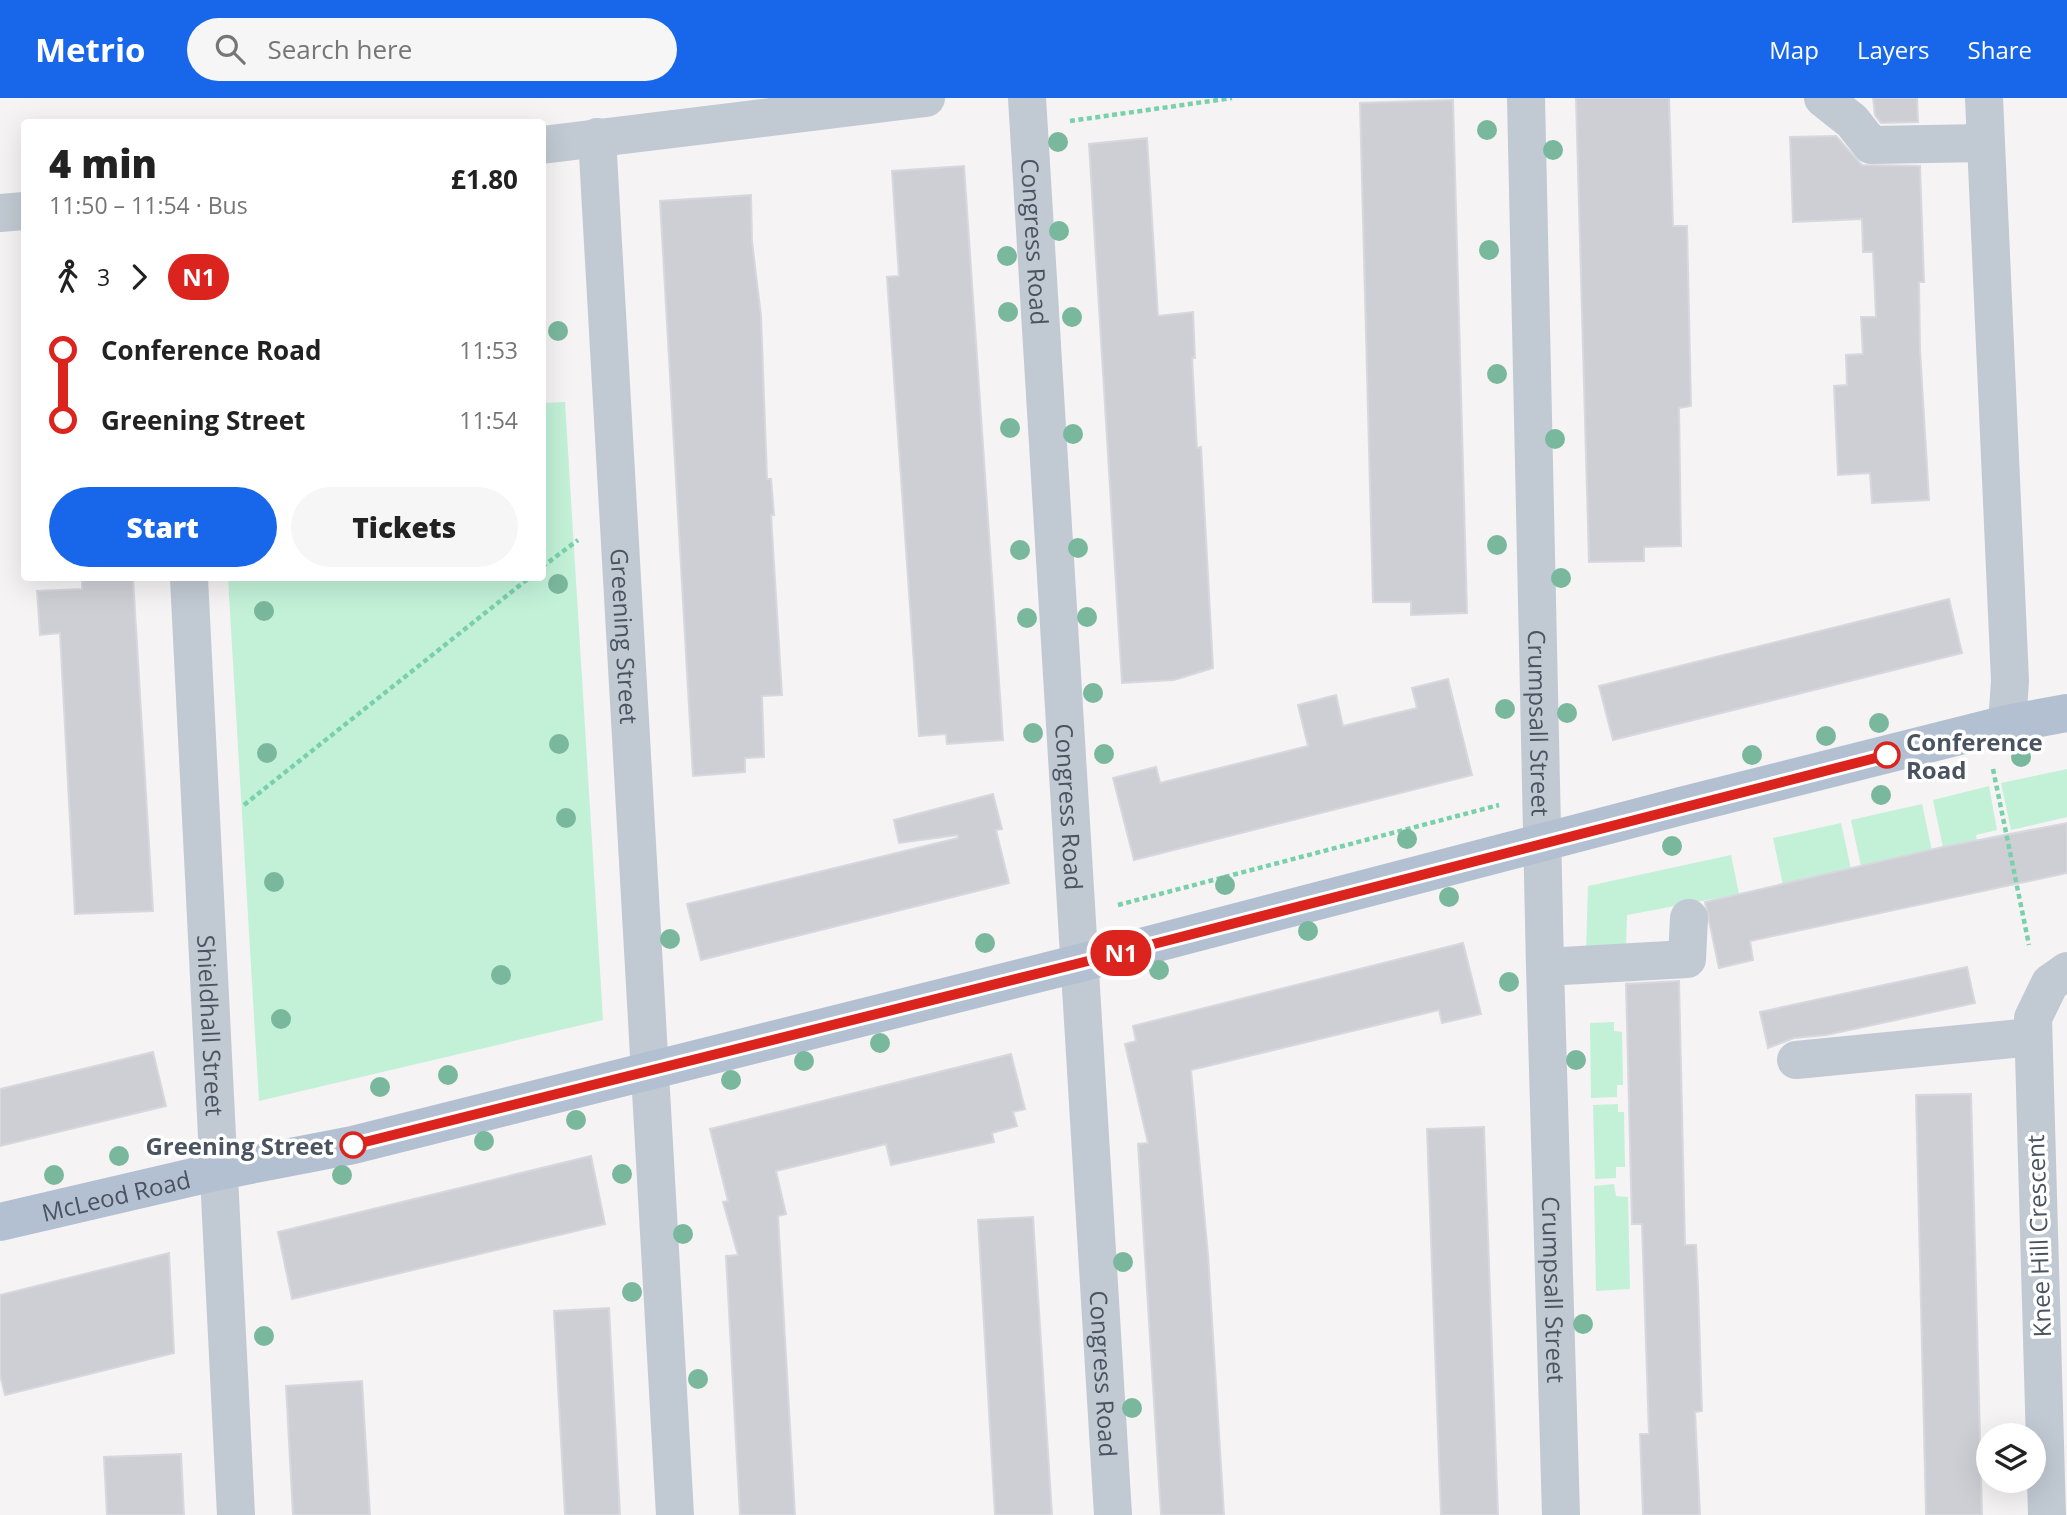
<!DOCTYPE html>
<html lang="en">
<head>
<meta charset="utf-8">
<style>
	body { margin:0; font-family:"Open Sans",sans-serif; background:#f6f6f6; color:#222; height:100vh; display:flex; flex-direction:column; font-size:26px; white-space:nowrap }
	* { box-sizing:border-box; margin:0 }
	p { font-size:23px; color:#767676 }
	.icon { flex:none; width:38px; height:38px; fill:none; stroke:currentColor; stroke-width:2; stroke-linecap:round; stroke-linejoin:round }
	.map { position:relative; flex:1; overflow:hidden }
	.drawer { position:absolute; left:21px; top:21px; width:525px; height:462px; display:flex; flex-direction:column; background:#fff; border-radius:7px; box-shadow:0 7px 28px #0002 }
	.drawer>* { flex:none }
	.badge { padding:0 14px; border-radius:23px; font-size:24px; line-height:46px }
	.buttons { position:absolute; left:1976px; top:1325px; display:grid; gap:14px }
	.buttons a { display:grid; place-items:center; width:70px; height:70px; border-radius:50%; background:#fff; box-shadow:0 7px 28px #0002; font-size:35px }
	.map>.badge { position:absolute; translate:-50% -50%; box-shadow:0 0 0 4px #fff }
	.legs { display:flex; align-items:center; gap:10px; height:77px; padding:0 28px; font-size:23px }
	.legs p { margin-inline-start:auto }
	.head { display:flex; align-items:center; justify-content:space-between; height:119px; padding:0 28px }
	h1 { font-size:38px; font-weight:800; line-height:52px }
	.cta { display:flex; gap:14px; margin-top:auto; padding:14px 28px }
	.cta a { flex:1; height:80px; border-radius:42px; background:#1866e9; color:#fff; font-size:28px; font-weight:800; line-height:80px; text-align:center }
	.cta a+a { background:#f6f6f6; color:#222 }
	ul { padding:0 28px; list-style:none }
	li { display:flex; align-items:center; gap:24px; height:70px; font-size:26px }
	li i { display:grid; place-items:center; width:10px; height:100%; margin:0 9px; background:currentColor }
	li i::after { content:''; width:18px; height:18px; margin:-9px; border:5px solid; border-radius:50%; background:#fff }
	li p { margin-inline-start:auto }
	li:first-child i { background:linear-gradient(#0000 50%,currentColor 0) }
	li:last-child i { background:linear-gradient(currentColor 50%,#0000 0) }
	header { display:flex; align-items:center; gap:42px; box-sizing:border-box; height:98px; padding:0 35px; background:#1866e9; color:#fff }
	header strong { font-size:33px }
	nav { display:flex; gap:38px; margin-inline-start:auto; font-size:24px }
	.search { width:490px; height:63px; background:#f6f6f6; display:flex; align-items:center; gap:18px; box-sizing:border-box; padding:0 24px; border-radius:38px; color:#767676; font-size:26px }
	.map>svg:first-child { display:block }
	.green { fill:#c2f1d8 }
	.building { fill:#cdcfd5; stroke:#d7d8de; stroke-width:2 }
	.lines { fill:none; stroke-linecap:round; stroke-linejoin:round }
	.path { stroke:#79d1ab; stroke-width:4.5; stroke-dasharray:5 3.5; stroke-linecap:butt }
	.minor { stroke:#c1c9d2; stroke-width:38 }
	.major { stroke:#b3c0d1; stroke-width:38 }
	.tree { fill:#7ab89d }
	.line-1-casing { stroke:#fff; stroke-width:16 }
	.line-1 { stroke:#dc241f; stroke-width:10 }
	.stop-1-dot { fill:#fff; stroke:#dc241f; stroke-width:3.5 }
	.labels { text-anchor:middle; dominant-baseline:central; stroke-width:7; stroke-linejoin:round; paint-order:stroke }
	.street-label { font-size:24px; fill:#4a5461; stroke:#fff }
	.stop-label { font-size:24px; font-weight:bold; fill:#4a5461; stroke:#fff; text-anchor:start }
</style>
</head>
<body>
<header>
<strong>Metrio</strong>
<div class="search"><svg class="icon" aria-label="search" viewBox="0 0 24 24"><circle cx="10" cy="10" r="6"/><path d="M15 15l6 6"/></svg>Search here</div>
<nav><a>Map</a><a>Layers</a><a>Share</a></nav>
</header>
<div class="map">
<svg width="2067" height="1417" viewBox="0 0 2067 1417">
	<rect width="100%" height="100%" fill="#f5f3f3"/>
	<path class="green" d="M565,304L603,922L259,1003L228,480H542L543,305Z
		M2067,671V719L2011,732L2001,685Z
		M1989,688L1997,732L1976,737L1977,743L1943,749L1933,702Z
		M1922,706L1932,753L1861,768L1851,722Z
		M1841,725L1851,771L1783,787L1773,740Z
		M1731,757L1739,796L1627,817L1626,851L1586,853L1588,788Z
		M1614,924V933L1622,934L1623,987H1617V999L1591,1000L1590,925Z
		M1618,1006V1014H1624L1625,1069H1616V1080L1595,1081L1593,1007Z
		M1614,1086L1616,1098L1628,1099L1630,1191L1596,1193L1594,1088Z"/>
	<path class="building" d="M1576,0H1669L1673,128H1687L1691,308L1679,310L1681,448L1644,449V463L1589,464Z
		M1873,0H1917L1918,24L1881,25L1875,17Z
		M1453,2L1467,515L1411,517V504H1373L1360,5Z
		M1836,38L1862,67L1920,68L1924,184H1919L1920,253L1929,402L1872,405L1870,375L1838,377L1834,288L1847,287L1846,257L1863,256L1861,219H1876L1873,154H1863L1862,121L1793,124L1790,39Z
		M1147,40L1158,218L1193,214L1195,260H1192L1197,350L1201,349L1213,570L1174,582L1122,585L1089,46Z
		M964,68L1003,642L947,646L946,636L919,638L887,179L899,178L892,73Z
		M751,97L752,143L761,218L767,381H771L774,417H771L782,597L762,598L764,659L745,660V674L693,678L660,103Z
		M82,480H133L153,813L75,816L60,535L40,537L37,493L82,491Z
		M1949,501L1962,555L1613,642L1599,588Z
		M1448,581L1472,677L1134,762L1113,680L1156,669L1160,685L1308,648L1298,607L1336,597L1343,628L1417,610L1412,590Z
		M993,696L1002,731L996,732L1009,785L701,862L687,806L958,740V737L899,745L894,722Z
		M2067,725V775L1750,843L1753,862L1719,870L1705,804L1943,749Z
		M1463,845L1481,916L1442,925L1439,912L1191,972L1208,1157L1224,1417H1161L1138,1046L1148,1045L1125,946L1136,943L1133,928Z
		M1967,869L1975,905L1826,937L1794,940L1768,950L1760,914Z
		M1679,883L1685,1147H1696L1698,1188L1702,1313L1695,1314L1700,1417H1643L1640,1336H1649L1642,1126H1632L1626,886Z
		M153,954L166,1008L0,1048V991Z
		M1011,956L1025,1011L1013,1014L1017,1028L992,1035L994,1044L891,1067L886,1046L776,1073L786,1116L778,1118L795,1417H740L726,1158L738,1157L723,1104L728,1103L710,1031Z
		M1971,996L1982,1417H1926L1916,997Z
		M1484,1029L1498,1417H1441L1427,1031Z
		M591,1058L605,1126L292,1201L278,1134Z
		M1033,1119L1052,1417H995L978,1122Z
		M169,1155L174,1255L5,1297L0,1277V1197Z
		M609,1210L620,1417H565L554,1213Z
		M362,1283L370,1417H293L286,1288Z
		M181,1356L184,1417H107L104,1359Z"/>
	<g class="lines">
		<path class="path" d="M1070,23L1232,0
			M542,469L578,442
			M1993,671L2029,847
			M244,707L529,480
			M1118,807L1499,707"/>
		<g class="minor">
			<path id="s1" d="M1027,0L1113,1417"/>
			<path id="s2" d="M1526,0L1545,869L1561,1417"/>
			<path d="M1823,0L1852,23L1871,47L1985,45"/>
			<path d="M1984,0L2010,583L2007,626"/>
			<path id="s3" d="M597,39L675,1417"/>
			<path d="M542,47L926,0"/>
			<path d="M0,115L24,113"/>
			<path id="s4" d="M189,480L236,1417"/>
			<path d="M1545,869L1687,861L1689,820"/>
			<path d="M1796,962L2032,939"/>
			<path d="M2047,1417L2033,920L2050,885L2067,873"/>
		</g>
		<path class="major" id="s5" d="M0,1124L219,1073L353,1047L1080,865L1685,707L2007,626L2067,615"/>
	</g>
	<g class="tree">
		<circle cx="1487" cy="32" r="10"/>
		<circle cx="1058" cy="44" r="10"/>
		<circle cx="1553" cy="52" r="10"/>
		<circle cx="1059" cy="133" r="10"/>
		<circle cx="1489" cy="152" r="10"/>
		<circle cx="1007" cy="158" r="10"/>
		<circle cx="1008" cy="214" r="10"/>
		<circle cx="1072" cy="219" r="10"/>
		<circle cx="558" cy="233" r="10"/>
		<circle cx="1497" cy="276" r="10"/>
		<circle cx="1010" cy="330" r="10"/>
		<circle cx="1073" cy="336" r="10"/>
		<circle cx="1555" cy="341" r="10"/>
		<circle cx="1497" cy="447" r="10"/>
		<circle cx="1078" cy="450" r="10"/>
		<circle cx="1020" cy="452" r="10"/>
		<circle cx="1561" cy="480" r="10"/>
		<circle cx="558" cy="486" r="10"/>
		<circle cx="264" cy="513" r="10"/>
		<circle cx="1087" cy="519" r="10"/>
		<circle cx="1027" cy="520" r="10"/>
		<circle cx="1093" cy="595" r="10"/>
		<circle cx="1505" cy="611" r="10"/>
		<circle cx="1567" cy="615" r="10"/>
		<circle cx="1879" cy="625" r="10"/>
		<circle cx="1033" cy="635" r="10"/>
		<circle cx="1826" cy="638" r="10"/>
		<circle cx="559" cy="646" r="10"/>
		<circle cx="267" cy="655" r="10"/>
		<circle cx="1104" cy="656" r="10"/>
		<circle cx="1752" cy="657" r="10"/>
		<circle cx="2021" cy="659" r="10"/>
		<circle cx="1881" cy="697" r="10"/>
		<circle cx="566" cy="720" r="10"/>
		<circle cx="1407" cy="741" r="10"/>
		<circle cx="1672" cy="748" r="10"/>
		<circle cx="274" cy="784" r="10"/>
		<circle cx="1225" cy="787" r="10"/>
		<circle cx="1449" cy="799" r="10"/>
		<circle cx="1308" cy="833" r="10"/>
		<circle cx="670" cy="841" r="10"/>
		<circle cx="985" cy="845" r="10"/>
		<circle cx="1159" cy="872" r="10"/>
		<circle cx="501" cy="877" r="10"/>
		<circle cx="1509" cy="884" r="10"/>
		<circle cx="281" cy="921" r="10"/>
		<circle cx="880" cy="945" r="10"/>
		<circle cx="1576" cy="962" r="10"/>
		<circle cx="804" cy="963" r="10"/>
		<circle cx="448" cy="977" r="10"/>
		<circle cx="731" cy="982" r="10"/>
		<circle cx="380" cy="989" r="10"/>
		<circle cx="576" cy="1022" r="10"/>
		<circle cx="484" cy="1043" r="10"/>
		<circle cx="119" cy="1058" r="10"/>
		<circle cx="622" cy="1076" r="10"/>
		<circle cx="54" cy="1077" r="10"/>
		<circle cx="342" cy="1077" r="10"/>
		<circle cx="683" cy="1136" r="10"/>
		<circle cx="1123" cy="1164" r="10"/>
		<circle cx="632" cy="1194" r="10"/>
		<circle cx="1583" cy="1226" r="10"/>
		<circle cx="264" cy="1238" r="10"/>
		<circle cx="698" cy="1281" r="10"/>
		<circle cx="1132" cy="1310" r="10"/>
	</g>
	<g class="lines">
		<g class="line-1-casing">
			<path id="line-1" d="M353,1047L1080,865L1887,657"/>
		</g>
		<use href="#line-1" class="line-1"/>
	</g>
	<g class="stop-1-dot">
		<circle cx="1887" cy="657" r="12"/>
		<circle cx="353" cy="1047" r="12"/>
	</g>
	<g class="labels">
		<g class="street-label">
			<text stroke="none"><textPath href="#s1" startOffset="144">Congress Road</textPath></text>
			<text stroke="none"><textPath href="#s3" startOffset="500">Greening Street</textPath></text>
			<text stroke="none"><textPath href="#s2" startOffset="625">Crumpsall Street</textPath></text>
			<text stroke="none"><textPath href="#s1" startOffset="710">Congress Road</textPath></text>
			<text stroke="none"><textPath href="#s4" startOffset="448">Shieldhall Street</textPath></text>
			<text stroke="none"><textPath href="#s5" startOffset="119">McLeod Road</textPath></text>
			<text transform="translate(2038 1138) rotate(-92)">Knee Hill Crescent</text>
			<text stroke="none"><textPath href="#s2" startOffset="1192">Crumpsall Street</textPath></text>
			<text stroke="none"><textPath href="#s1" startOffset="1278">Congress Road</textPath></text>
		</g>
		<g class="stop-label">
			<text x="1906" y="643">Conference<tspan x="1906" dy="28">Road</tspan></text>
			<text x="334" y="1047" text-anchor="end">Greening Street</text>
		</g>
	</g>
</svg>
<div class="buttons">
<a><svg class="icon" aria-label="layers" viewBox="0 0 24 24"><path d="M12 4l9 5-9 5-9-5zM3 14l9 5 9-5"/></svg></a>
</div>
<b class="badge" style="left:1121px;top:855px;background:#dc241f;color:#fff">N1</b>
<section class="drawer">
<div class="head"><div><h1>4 min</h1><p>11:50 – 11:54 · Bus</p></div><b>£1.80</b></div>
<div class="legs"><svg class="icon" aria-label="walk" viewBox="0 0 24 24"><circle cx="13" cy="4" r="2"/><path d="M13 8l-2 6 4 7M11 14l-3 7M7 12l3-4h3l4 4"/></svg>3<svg class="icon" aria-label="forward" viewBox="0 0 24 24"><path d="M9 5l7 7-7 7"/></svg><b class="badge" style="background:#dc241f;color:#fff">N1</b></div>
<ul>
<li><i style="color:#dc241f"></i><b>Conference Road</b><p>11:53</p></li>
<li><i style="color:#dc241f"></i><b>Greening Street</b><p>11:54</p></li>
</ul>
<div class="cta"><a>Start</a><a>Tickets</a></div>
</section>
</div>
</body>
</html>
